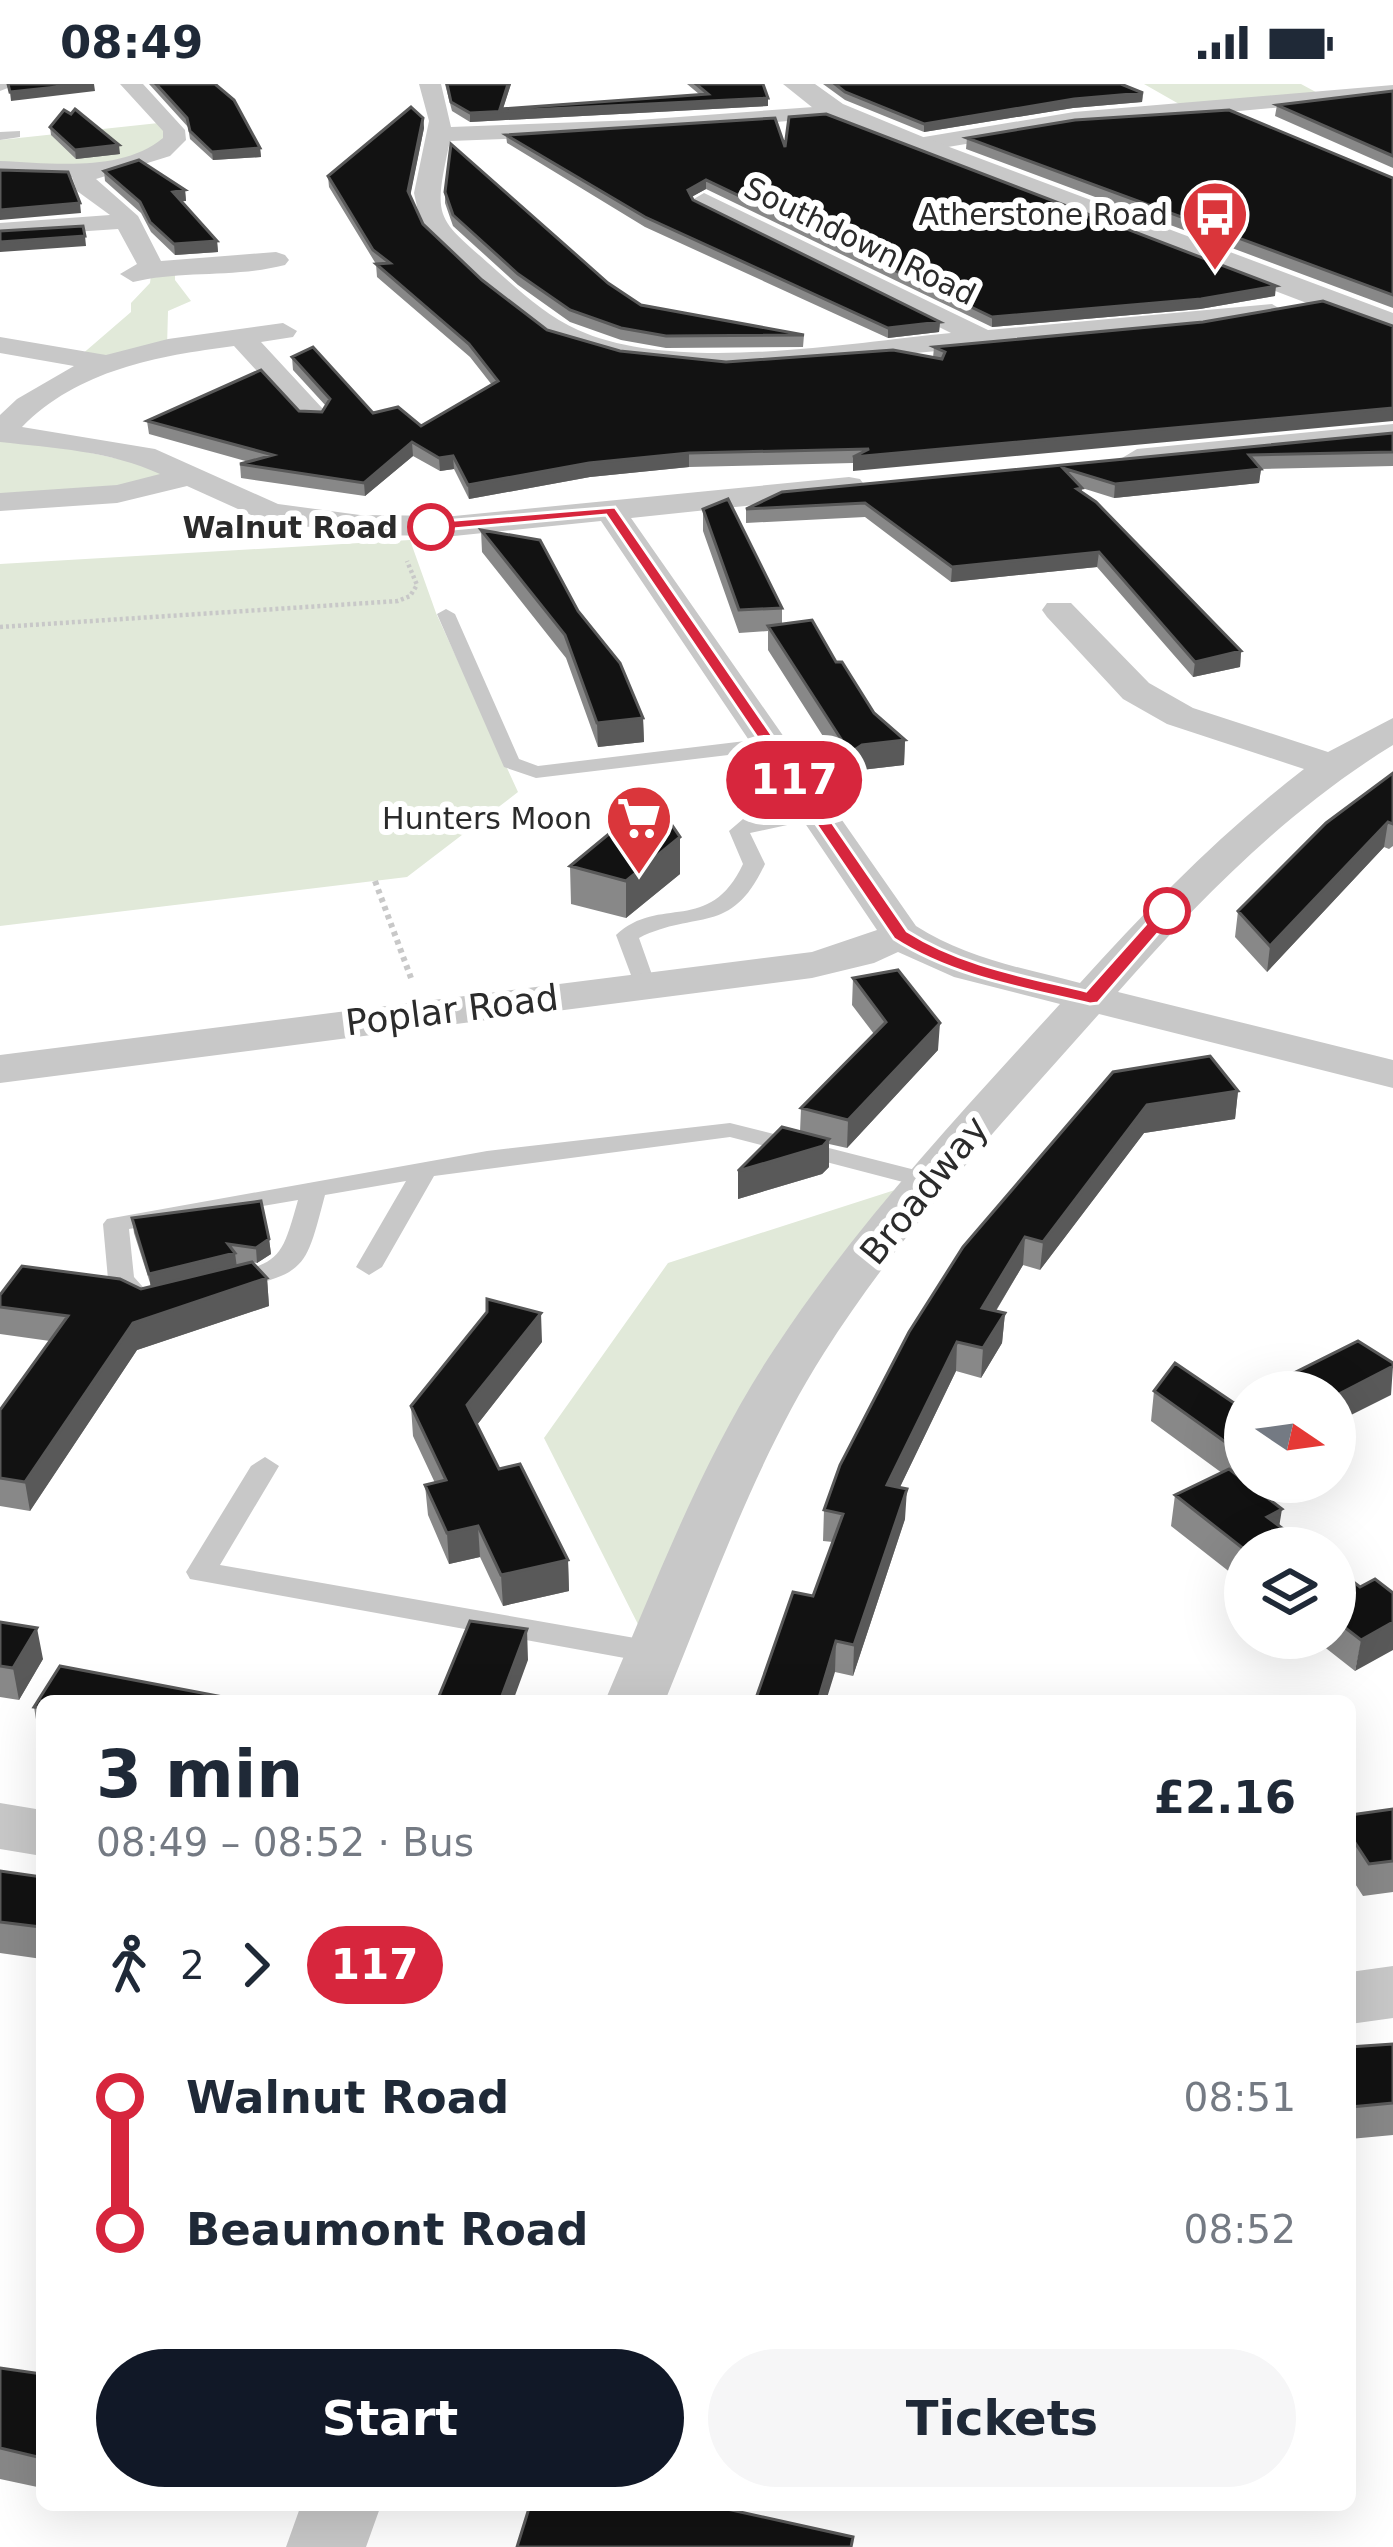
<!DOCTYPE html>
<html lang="en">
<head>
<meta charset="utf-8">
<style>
	body { margin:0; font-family:"DejaVu Sans",sans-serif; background:#f6f6f7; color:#1f2937; height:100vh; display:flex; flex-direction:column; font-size:45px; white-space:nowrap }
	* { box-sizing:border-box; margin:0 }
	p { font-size:39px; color:#747a83 }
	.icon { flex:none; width:66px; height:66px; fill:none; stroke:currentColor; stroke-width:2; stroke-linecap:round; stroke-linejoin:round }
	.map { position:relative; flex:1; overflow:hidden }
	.side { position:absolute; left:36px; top:1611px; width:1320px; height:816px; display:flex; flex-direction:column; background:#fff; border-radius:18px; box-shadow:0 12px 48px #0002 }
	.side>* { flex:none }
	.badge { padding:0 24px; border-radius:39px; font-size:42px; line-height:78px }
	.needle { width:78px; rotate:103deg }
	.controls { position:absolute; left:1224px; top:1287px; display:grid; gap:24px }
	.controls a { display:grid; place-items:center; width:132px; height:132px; border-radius:50%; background:#fff; box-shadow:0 12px 48px #0002; font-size:60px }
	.map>.badge { position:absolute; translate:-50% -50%; box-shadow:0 0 0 6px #fff }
	.legs { display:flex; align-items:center; gap:18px; height:132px; padding:0 60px; font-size:39px }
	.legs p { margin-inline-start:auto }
	.summary { display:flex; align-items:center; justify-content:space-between; height:204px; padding:0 60px }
	h1 { font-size:66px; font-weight:800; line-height:90px }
	.action { display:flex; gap:24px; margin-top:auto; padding:24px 60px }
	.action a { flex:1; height:138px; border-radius:72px; background:#111827; color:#fff; font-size:48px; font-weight:800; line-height:138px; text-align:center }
	.action a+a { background:#f6f6f7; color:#1f2937 }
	ul { padding:0 60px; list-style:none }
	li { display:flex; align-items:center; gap:42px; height:132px; font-size:45px }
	li i { display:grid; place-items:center; width:18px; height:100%; margin:0 15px; background:currentColor }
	li i::after { content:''; width:30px; height:30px; margin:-15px; border:9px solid; border-radius:50%; background:#fff }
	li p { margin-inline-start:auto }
	li:first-child i { background:linear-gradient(#0000 50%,currentColor 0) }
	li:last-child i { background:linear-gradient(currentColor 50%,#0000 0) }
	.status { display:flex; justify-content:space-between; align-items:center; height:84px; padding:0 60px; background:#fff; direction:ltr }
	.status svg { height:33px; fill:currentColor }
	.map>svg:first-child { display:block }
	.green { fill:#e1e9d9 }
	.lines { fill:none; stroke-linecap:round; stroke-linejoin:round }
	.path-far1 { stroke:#c8c8c8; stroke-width:4.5; stroke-dasharray:3 3; stroke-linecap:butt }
	.path { stroke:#c8c8c8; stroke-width:6; stroke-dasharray:4.5 4.5; stroke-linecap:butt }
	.service { fill:#c8c8c8; fill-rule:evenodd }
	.minor { fill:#c8c8c8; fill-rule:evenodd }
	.tertiary { fill:#c8c8c8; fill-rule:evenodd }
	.wall { fill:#888 }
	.shaded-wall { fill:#595959 }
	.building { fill:#121212; stroke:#595959; stroke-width:3 }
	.line-1 { fill:#d7263d; stroke:#fff; stroke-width:3 }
	.stop-1-dot { fill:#fff; stroke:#d7263d; stroke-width:6 }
	.labels { text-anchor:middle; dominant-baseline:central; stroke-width:12; stroke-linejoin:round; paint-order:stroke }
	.far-poi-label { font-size:30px; fill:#2b2b2b; stroke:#fff; text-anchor:end }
	.far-street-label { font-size:30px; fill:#2b2b2b; stroke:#fff }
	.far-stop-label { font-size:30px; font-weight:bold; fill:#2b2b2b; stroke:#fff; text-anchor:end }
	.street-label { font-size:36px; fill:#2b2b2b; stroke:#fff }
</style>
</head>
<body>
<div class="status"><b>08:49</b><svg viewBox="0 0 49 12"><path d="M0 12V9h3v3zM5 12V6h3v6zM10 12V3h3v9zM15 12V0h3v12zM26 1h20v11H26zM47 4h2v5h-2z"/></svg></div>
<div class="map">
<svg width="1393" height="2463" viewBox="0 0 1393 2463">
	<rect width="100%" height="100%" fill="#fff"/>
	<path class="green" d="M1144,0H1301L1325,13L1186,24Z
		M168,38L175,56L91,87L0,84V56Z
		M152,183L175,187V196L191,217L168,227L167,263L106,279L80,272L131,228V219L150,199Z
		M0,349L192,391L0,418Z
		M410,456L436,529L518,708L407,793L0,842V480Z
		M926,1096L798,1268L652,1568L544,1354L668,1179Z"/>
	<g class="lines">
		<path class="path-far1" d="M0,543L398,517L410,512L417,501L407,477"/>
		<path class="path" d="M375,797L411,894"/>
		<path class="service" d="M20,47V53L0,56V48Z
			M446,525L455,530L519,675L538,682L770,654L780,660L770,666L536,694L504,683L437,530Z
			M817,723L824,725V733L750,749L765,780C731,853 698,825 639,854L656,902L645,909L637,907L616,851C660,810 709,852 743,780L729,747L743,735Z
			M730,1039L935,1091L939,1096L926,1104L730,1053L434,1092L382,1183L369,1191L356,1183L406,1097L325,1111C305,1187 307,1188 229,1207L216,1199L220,1193C281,1178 281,1176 298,1116L129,1145L134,1193L158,1220L154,1226H136L108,1195L103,1140L107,1135L487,1067Z
			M265,1373L279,1382L220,1481L652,1557L663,1560L668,1568L663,1576L652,1579L190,1495L186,1488L251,1382Z"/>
		<path class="minor" d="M0,0H18L0,7Z
			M120,0H143L185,46L186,56L170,72L96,95L138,132L161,177L276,168L285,171L289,176L285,181C235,194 181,186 133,198L120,190L137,180L118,145L0,153V139L110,131L77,107L72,93L0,91V77C51,79 121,89 163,54V47Z
			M419,0H441L451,43L638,36L841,21V31L833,33L638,50L450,57C432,139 436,132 497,187C522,209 547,232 578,246C675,290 846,259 951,249L695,121L692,116L704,109L988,246L1272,220L1285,228L1272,236L754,284L647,280L584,267L518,233L444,168L421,141L414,109L429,37Z
			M1393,1V13L1074,42L918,68L907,61L918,54L1074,28Z
			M283,239L297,247L293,253L261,258L323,325L328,331L323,337H303L234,262C157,272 78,286 22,343L155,365L278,420L360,431L454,432L849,393L860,395L865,402L849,411L631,434L916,842C966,874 1022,884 1080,899C1150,822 1221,749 1304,685L1167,640L1123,615L1047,533L1042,526L1047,519H1071L1149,599L1193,624L1328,668L1393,634V661C1286,727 1201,814 1118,908L1393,976V1004L1099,930C1003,1038 902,1146 824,1269C756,1376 713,1500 665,1617H605C656,1498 703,1372 775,1264C857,1139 960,1030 1060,920L954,893L898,868L874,879L812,894L0,999V971L812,868L877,846L601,437L454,452L360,451L260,435L187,402L117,419L0,427V409L117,401L160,390C110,367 54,364 0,358V331L17,315L74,282L0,269V253L106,271L168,255Z
			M1393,340V358L1137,383L1122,374L1137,365Z
			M0,1719L42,1726V1772L0,1765Z
			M1393,1882V1934L1350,1940V1888Z
			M301,2421H381L366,2463H286Z"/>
		<path class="tertiary" d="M783,0H815L843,20L928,55L1393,229V252L908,67L823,32Z"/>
	</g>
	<path class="wall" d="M149,0H215L260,64L261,73L213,76L190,55L188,43Z
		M445,0H511L503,24L699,10L687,0H763L768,22L470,38L452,27Z
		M823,0H1121L1143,9L1142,18L1073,24L924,48L845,16Z
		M1393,7V84L1275,32L1277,21Z
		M71,30L120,70L76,75L51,51L50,43Z
		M423,34L424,44L410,111L423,140L482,196L547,246L620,267L726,278L933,274L934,263L1203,238L853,387V379L689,383L590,393L469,415L454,385L440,387L413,372L365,412L241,394L240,380L249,378L149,350L147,337L299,327L322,328L326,322L293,286L292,273L373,329L421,342L492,301L470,273L377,193L376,180L329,103L328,92Z
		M506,51L785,63L1275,212L1200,225L992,243L706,105L691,113L693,116L940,238L939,248L888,254L645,143L507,59Z
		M967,54L1393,94V224L966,65Z
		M104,87L185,106L186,117H181L217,157L218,168L175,171L151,148L141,129L105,97Z
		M445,108L608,199L641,221L804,251L803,263L666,264L621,256L570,238L518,201L453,142L445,119Z
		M1393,349V382L1261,385L1259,399L1114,414L1082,404V408L1241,567L1240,583L1193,593L1097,483L951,498L865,433L746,439V425L782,408Z
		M703,425L782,524V540L836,578L874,629L905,656L904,681L861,686L849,693L768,566V547L739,549L703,447Z
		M481,446L578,527L643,634L644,658L598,663L566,574L482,468Z
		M1393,689V762L1389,765L1384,763L1267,888L1235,853L1238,827Z
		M680,753V790L626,834L571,820L570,782Z
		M853,894L938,966L847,1064L829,1060V1083L822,1090L738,1115V1087L800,1048L801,1024L874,950L852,921Z
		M1113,988L1238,1007L1235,1035L1144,1049L1040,1186L1023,1181L996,1227L1005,1229L1002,1259L981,1294L956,1287L900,1403L905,1435L853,1592L835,1588L813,1512L833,1458L823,1457L824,1426Z
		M132,1134L269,1155L271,1170L257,1179L253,1178L267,1194L269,1222L137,1266L30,1427L0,1422V1326L50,1257L0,1250V1211L141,1205L151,1202L134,1149Z
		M542,1258L477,1341L499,1385L568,1476L569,1507L503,1522L480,1473L449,1480L428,1431L425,1401L435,1399L413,1352L411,1322Z
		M1154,1307L1234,1319L1245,1313V1398H1254L1250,1400L1245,1464V1500L1171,1442L1175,1411L1222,1389L1151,1337Z
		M1335,1484L1360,1503L1375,1495L1355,1587L1313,1554H1335Z
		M0,1538L43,1575L19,1616L0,1613Z
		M42,1617V1655L39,1654L34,1623Z
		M1393,1725V1808L1363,1812L1350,1792V1731Z
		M0,1787L42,1793V1875L0,1869Z
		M1393,1960V2051L1350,2055V1963Z
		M0,2284L42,2290V2404L0,2395Z"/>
	<path class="shaded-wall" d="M85,0H94L95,7L11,17L10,8Z
		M508,0H511L502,28L768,14V22L470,38V29L500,25Z
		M1143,9L1142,18L1073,24L924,48V40L1074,15Z
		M423,34L424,44L409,118L408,107Z
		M119,61L120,70L76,75L75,66Z
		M260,64L261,73L213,76L212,68Z
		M706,96V105L688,115V106Z
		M185,106L186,117L174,118L173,108Z
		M80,119L81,129L0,136V126Z
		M85,152L86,162L0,168V158Z
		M217,157L218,168L175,171L174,160Z
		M1276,202L1275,212L1200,225L992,243V233Z
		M940,238L939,248L888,254V244Z
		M1393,324V337L853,387V373Z
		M412,358L413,372L365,412L364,399Z
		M689,369V383L590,393L469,415L468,401L589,379Z
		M453,372L454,385L440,387L439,374Z
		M1261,385L1259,399L1114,414L1115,400Z
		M1099,468L1097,483L951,498L952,483Z
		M1241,567L1240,583L1193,593L1195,578Z
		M643,634L644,658L598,663L597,639Z
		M905,656L904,681L861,686L849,693L850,669L862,661Z
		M1388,738L1384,763L1267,888L1270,862Z
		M680,753V790L626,834V797Z
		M940,939L938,966L847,1064L848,1036Z
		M1238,1007L1235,1035L1144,1049L1040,1186L1043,1158L1147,1021Z
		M829,1055V1083L822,1090L738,1115V1087Z
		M1025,1153L1023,1181L980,1253L982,1224Z
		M269,1155L271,1170L257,1179L256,1164Z
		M235,1169L237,1184L151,1205L149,1190Z
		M267,1194L269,1222L137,1266L30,1427L25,1398L133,1239Z
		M541,1229L542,1258L469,1351L467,1321Z
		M1005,1229L1002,1259L981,1294L983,1264Z
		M957,1258L956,1287L886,1432L887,1401Z
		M1393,1282L1391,1311L1335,1339V1312Z
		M907,1405L905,1435L853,1592L854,1561Z
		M1282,1425L1277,1456L1267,1433Z
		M478,1442L480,1473L449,1480L447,1449Z
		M568,1476L569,1507L503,1522L501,1491Z
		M1393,1538V1566L1355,1587L1361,1556Z
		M37,1544L43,1575L19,1616L13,1584Z
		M527,1545L528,1576L513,1617H500Z
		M836,1557L835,1588L826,1617H818Z"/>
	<path class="building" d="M8,0H85L10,8Z
		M156,0H215L234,16L260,64L212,68L190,47L187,34Z
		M447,0H508L500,25L708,10L696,0H763L768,14L470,29L451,18Z
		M835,0H1121L1143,9L1074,15L924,40L845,8Z
		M1393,7V72L1277,21Z
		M411,23L423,34L408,107L423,140L482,196L547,246L620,267L726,278L893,266L942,275L945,268L934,263L1203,238L1323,217L1393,242V324L853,373L869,365L689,369L589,379L468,401L453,372L439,374L412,358L364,399L240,380L273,371L147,337L261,286L299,327L322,328L330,315L292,273L313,263L373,329L398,323L421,342L498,297L469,260L376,180L390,179L373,166L328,92Z
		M75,25L119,61L75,66L50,43L64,26L71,30Z
		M1229,26L1393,94V211L967,54L1075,36Z
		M826,30L1276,202L1201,215L992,233L706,96L688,106L693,116L940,238L888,244L645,133L506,51L775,34L785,63L789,33Z
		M451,60L608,199L641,221L804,251L666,252L621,244L570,226L518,190L453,131L445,108Z
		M139,76L185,106L173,108L217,157L174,160L150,138L140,118L104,87Z
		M0,86L68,88L80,119L0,126Z
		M83,142L85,152L0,158V147Z
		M1393,349V368L1249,371L1261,385L1115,400L1063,384L1082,404L1077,405L1096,418L1241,567L1195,578L1099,468L952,483L865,419L746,425L782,408Z
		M728,415L782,524L739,526L703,425Z
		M481,446L540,456L578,527L620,579L643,634L597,639L565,551Z
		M812,536L836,578H842L874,629L905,656L862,661L850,669L768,542Z
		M1393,689V740L1388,738L1270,862L1238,827L1326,739Z
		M644,721L661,725L680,753L626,797L570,782Z
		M898,886L940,939L848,1036L801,1024L886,938L853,894Z
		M1210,972L1238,1007L1147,1021L1043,1158L1025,1153L982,1224L1005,1229L983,1264L957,1258L887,1401L907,1405L854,1561L836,1557L818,1617H755L793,1508L813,1512L843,1430L824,1426L840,1381L909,1248L963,1163L1113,988Z
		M782,1043L829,1055L823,1062L738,1087Z
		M261,1117L269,1155L256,1164L228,1160L235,1169L149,1190L132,1134Z
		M252,1178L267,1194L133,1239L25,1398L0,1394V1326L68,1232L0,1223V1211L22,1182L120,1195L141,1205Z
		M487,1215L541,1229L467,1321L499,1385L520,1380L568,1476L501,1491L478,1442L447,1449L425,1401L446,1396L411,1322L487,1228Z
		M1358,1257L1393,1279V1282L1335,1312V1308H1256Z
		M1175,1279L1234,1319L1245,1313V1372L1154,1307Z
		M1229,1385L1282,1425L1267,1433L1309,1464H1245V1466L1175,1411Z
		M1335,1484L1360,1503L1375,1495L1393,1509V1538L1361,1556L1335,1536Z
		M470,1537L527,1545L500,1617H437Z
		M0,1538L37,1544L13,1584L0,1582Z
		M60,1582L244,1617H42V1624L34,1623Z
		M1393,1725V1777L1369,1780L1350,1751V1731Z
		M0,1787L42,1793L41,1843L0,1838Z
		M1393,1960V2019L1350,2023V1963Z
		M0,2284L42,2290V2374L0,2364Z
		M530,2421H709L853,2453L851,2463H517Z"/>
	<path class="line-1" d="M615,423L907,847C962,882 1024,892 1086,907L1161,823H1174V831L1098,919L1090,920C1023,904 953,893 894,855L606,431L431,447L424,443L431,438Z"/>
	<defs>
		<g id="bus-pin" transform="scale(3.45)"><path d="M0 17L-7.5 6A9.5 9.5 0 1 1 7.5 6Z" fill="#da363b" stroke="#fff"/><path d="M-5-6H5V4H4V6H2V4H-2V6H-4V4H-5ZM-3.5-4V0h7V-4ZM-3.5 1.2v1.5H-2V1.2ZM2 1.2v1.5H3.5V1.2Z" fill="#fff"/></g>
		<g id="supermarket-pin" transform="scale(3.45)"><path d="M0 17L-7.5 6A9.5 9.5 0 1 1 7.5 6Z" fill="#da363b" stroke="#fff"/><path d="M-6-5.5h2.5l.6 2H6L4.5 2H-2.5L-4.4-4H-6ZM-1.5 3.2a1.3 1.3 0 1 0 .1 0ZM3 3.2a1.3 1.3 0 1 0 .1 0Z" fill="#fff"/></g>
	</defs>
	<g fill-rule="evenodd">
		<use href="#bus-pin" x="1215" y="130"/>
		<use href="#supermarket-pin" x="639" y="734"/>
	</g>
	<g class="stop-1-dot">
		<circle cx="431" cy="443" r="21"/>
		<circle cx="1167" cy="827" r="21"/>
	</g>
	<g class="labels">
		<g class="far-poi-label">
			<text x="1168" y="130">Atherstone Road</text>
			<text x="592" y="734">Hunters Moon</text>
		</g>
		<g class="far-street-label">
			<text transform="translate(860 157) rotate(26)">Southdown Road</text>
		</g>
		<g class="far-stop-label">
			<text x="398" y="443">Walnut Road</text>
		</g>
		<g class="street-label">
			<text transform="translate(452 926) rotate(-7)">Poplar Road</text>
			<text transform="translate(924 1106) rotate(-51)">Broadway</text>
		</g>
	</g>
</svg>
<div class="controls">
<a><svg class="needle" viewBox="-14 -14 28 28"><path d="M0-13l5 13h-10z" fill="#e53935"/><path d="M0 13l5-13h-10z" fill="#747a83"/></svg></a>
<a><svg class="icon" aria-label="layers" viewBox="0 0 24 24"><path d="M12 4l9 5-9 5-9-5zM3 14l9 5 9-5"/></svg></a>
</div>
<b class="badge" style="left:794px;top:696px;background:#d7263d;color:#fff">117</b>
<section class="side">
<div class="summary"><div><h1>3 min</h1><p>08:49 – 08:52 · Bus</p></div><b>£2.16</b></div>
<div class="legs"><svg class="icon" aria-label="walk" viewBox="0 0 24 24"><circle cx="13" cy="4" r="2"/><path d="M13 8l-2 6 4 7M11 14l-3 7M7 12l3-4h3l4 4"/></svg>2<svg class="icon" aria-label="forward" viewBox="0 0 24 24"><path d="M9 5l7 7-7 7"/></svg><b class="badge" style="background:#d7263d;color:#fff">117</b></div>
<ul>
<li><i style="color:#d7263d"></i><b>Walnut Road</b><p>08:51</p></li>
<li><i style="color:#d7263d"></i><b>Beaumont Road</b><p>08:52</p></li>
</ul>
<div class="action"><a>Start</a><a>Tickets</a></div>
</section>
</div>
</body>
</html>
